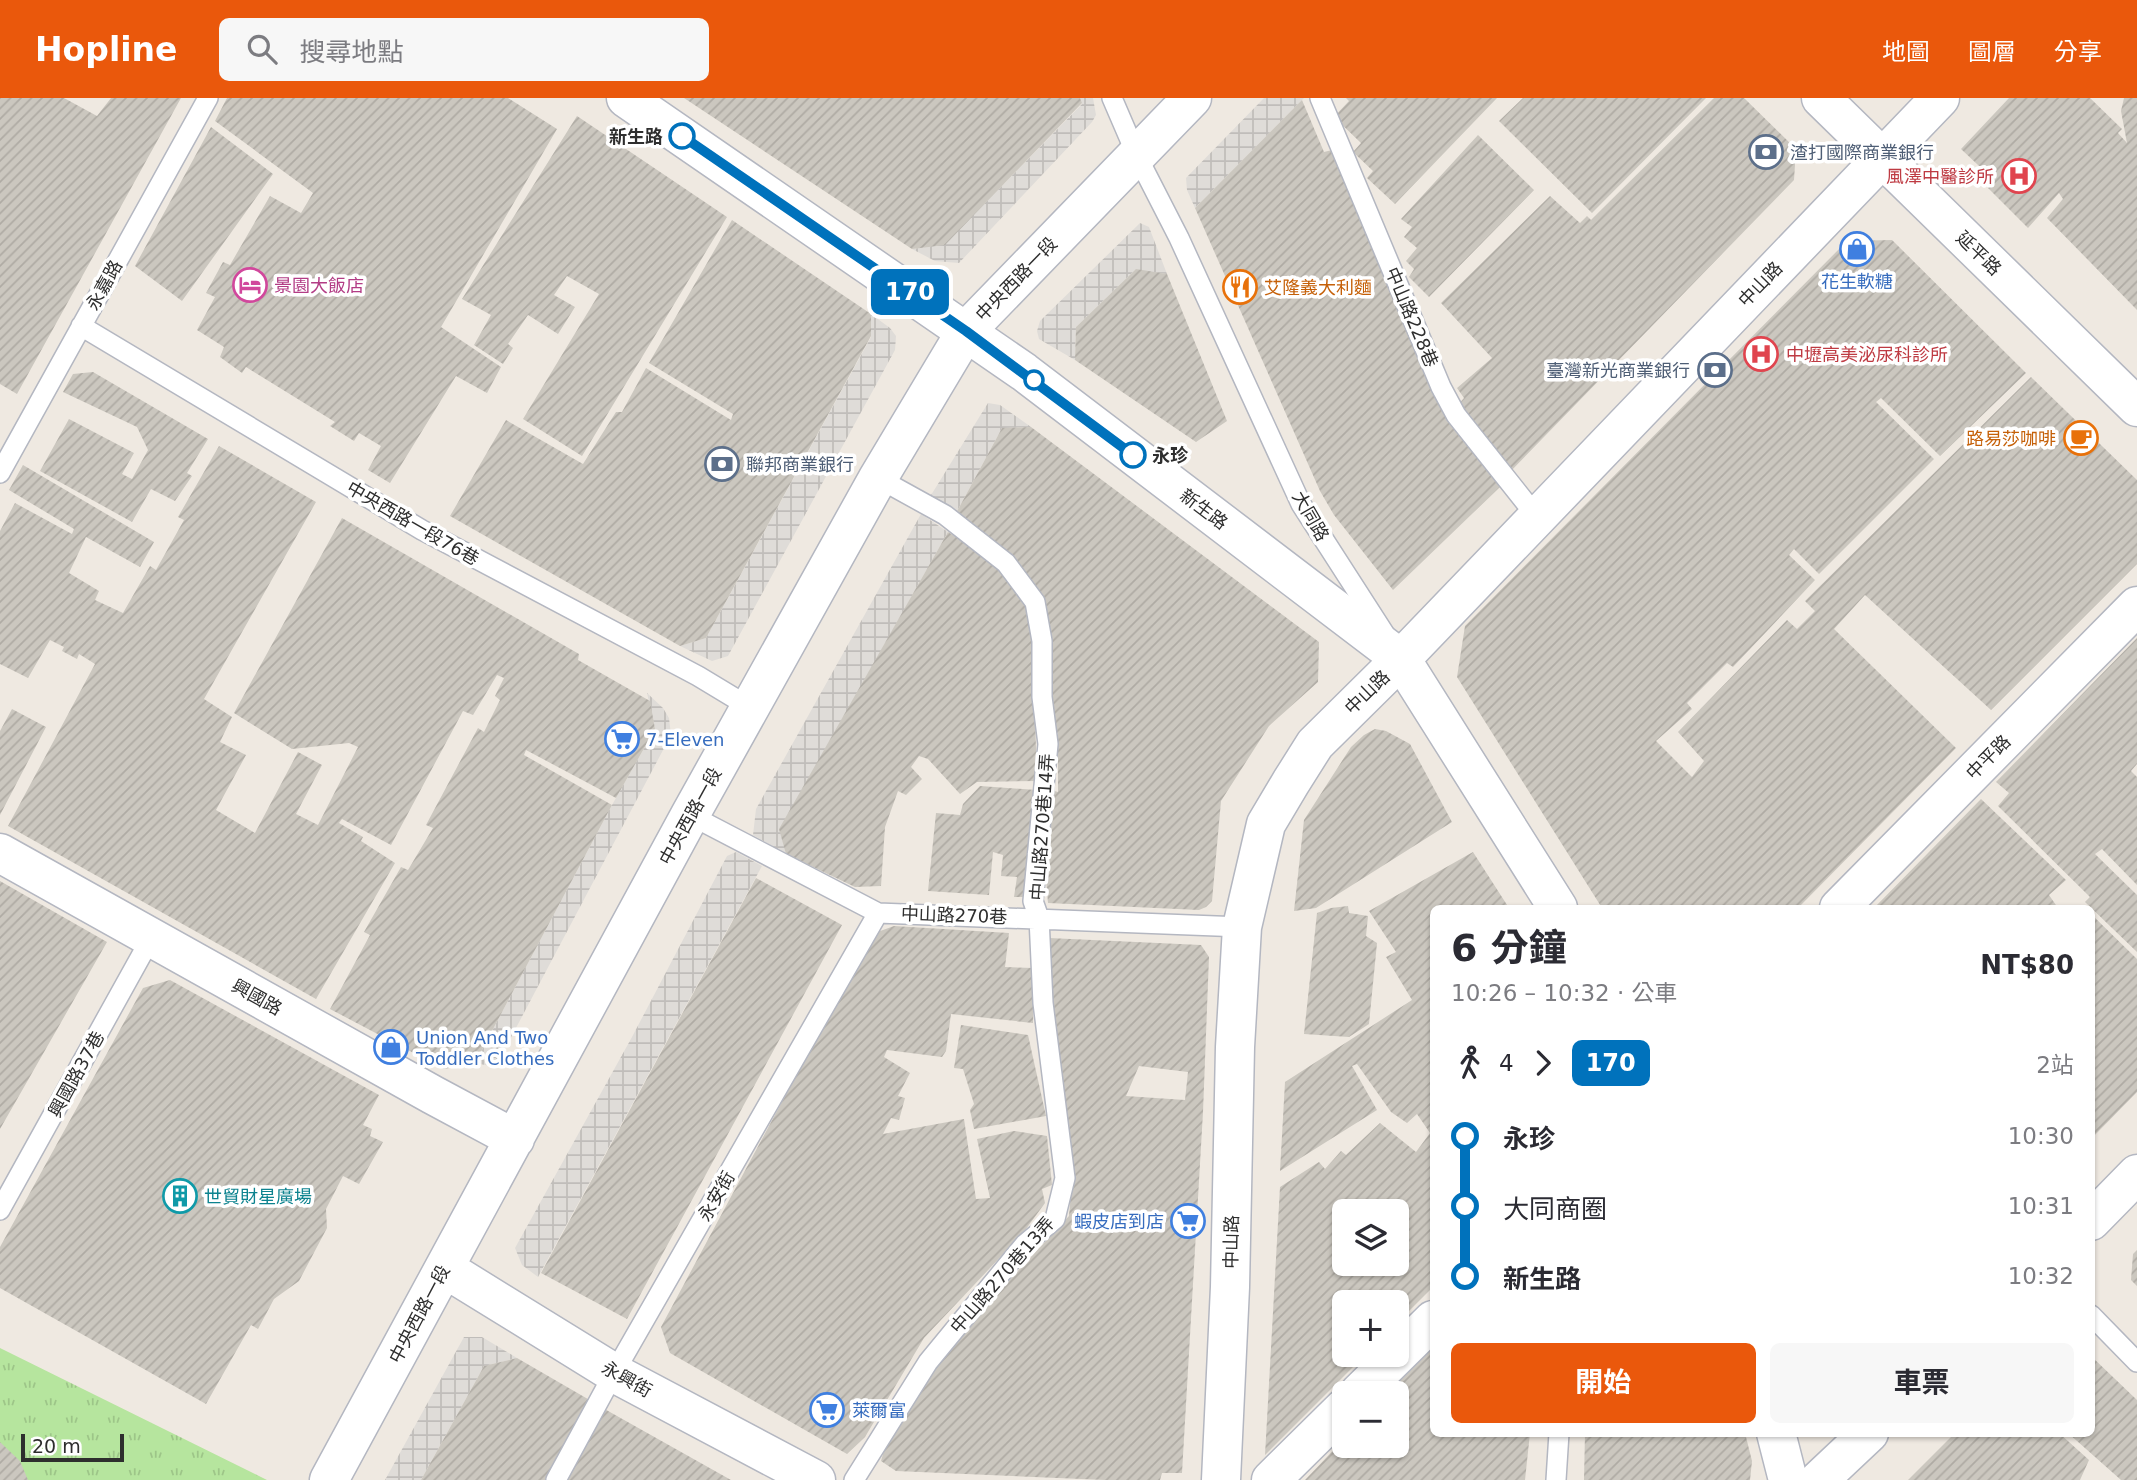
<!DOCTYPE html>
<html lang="zh-TW">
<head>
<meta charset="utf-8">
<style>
	body { margin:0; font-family:"DejaVu Sans","Noto Sans TC",sans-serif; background:#f7f7f7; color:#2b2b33; height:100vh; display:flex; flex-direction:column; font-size:26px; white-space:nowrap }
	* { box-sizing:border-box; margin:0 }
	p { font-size:23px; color:#7c7c81 }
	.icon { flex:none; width:38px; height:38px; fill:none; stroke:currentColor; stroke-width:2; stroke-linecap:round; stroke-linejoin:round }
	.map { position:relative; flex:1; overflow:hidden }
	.panel { position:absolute; left:1430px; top:807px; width:665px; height:532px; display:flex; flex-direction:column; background:#fff; border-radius:10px; box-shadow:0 2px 5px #0004 }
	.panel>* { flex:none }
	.badge { padding:0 14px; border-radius:10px; font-size:24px; line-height:46px }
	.controls { position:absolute; left:1332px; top:1101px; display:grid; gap:14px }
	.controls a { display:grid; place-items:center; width:77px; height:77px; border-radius:10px; background:#fff; box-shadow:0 2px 5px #0004; font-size:35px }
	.scale { position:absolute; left:21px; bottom:18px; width:103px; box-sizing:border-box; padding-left:7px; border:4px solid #2e2e2e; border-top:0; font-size:19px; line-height:24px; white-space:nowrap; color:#2e2e2e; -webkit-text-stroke:5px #fff; paint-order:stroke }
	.map>.badge { position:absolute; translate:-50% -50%; box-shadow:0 0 0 4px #fff }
	.legs { display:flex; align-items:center; gap:10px; height:77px; padding:0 21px; font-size:23px }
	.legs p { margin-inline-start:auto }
	.overview { display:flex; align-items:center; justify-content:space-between; height:119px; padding:0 21px }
	h1 { font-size:38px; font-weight:700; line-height:52px }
	.action { display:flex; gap:14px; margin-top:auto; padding:14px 21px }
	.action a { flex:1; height:80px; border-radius:10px; background:#ea580c; color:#fff; font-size:28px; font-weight:700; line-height:80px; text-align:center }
	.action a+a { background:#f7f7f7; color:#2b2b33 }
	ul { padding:0 21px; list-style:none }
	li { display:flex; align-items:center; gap:24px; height:70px; font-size:26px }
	li i { display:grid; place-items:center; width:10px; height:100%; margin:0 9px; background:currentColor }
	li i::after { content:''; width:18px; height:18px; margin:-9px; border:5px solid; border-radius:50%; background:#fff }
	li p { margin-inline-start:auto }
	li:first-child i { background:linear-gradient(#0000 50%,currentColor 0) }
	li:last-child i { background:linear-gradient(currentColor 50%,#0000 0) }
	header { display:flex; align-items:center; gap:42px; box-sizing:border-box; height:98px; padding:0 35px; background:#ea580c; color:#fff }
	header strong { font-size:33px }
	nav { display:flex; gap:38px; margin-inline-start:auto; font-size:24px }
	.search { width:490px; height:63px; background:#f7f7f7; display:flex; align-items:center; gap:18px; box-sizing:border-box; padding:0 24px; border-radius:10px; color:#7c7c81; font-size:26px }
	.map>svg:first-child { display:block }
	.park { fill:url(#park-tufts) }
	.plaza { fill:url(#plaza-grid) }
	.building { fill:url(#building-hatch); fill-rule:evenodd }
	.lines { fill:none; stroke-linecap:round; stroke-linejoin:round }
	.lane-casing { stroke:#b4b7c1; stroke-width:22 }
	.street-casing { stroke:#b4b7c1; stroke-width:41 }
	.secondary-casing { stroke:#b4b7c1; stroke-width:41 }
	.lane { stroke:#fff; stroke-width:19 }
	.street { stroke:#fff; stroke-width:38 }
	.secondary { stroke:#fff; stroke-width:38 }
	.line-1-casing { stroke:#fff; stroke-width:16 }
	.line-1 { stroke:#0072bc; stroke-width:10 }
	.stop-1-dot { fill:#fff; stroke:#0072bc; stroke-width:3.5 }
	.labels { text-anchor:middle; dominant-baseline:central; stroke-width:7; stroke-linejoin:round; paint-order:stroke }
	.stop-label { font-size:18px; font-weight:bold; fill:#2e2e2e; stroke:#fff; text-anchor:end }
	.service-label { font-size:18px; fill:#4e5e75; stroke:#fff; text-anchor:start }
	.health-label { font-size:18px; fill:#be3a42; stroke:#fff; text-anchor:end }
	.street-label { font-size:18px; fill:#2e2e2e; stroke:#fff }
	.shop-label { font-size:18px; fill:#366cbe; stroke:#fff; text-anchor:start }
	.hotel-label { font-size:18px; fill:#b23c85; stroke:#fff; text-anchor:start }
	.food-label { font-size:18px; fill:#c56008; stroke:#fff; text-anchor:start }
	.culture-label { font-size:18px; fill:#0d838f; stroke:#fff; text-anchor:start }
</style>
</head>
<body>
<header>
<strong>Hopline</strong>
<div class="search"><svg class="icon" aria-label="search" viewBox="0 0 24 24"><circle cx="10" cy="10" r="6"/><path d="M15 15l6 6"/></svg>搜尋地點</div>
<nav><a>地圖</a><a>圖層</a><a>分享</a></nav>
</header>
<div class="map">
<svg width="2137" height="1382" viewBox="0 0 2137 1382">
	<defs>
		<pattern id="park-tufts" width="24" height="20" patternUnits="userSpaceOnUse" patternTransform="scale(1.75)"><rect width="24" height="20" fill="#b6e59e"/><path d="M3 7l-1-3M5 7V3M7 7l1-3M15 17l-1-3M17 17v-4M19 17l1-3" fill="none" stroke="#9dc588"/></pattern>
		<pattern id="plaza-grid" width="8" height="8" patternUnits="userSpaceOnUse" patternTransform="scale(1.75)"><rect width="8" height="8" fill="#dfdcd8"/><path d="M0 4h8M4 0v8" fill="none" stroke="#c0bdba"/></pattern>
		<pattern id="building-hatch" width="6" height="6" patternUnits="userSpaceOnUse" patternTransform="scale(1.75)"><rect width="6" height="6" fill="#cbc7bf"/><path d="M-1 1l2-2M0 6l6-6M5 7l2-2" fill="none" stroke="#afaba4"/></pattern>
	</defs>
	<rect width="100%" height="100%" fill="#efe9e1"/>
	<path class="park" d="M0,1250L267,1382H0Z"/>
	<path class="plaza" d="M1080,0H1093L1096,17L1092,24L959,165L935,163L912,151L945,146L1082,6Z
		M1264,0H1304L1195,110L1187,92L1186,80Z
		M1140,125L1149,129L1167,176L1135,172L1076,229L1075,262L1039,241L1037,233L1040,223Z
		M871,216L890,230L896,238L895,252L728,558L712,563L680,548L706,540L871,239Z
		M988,305L1000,307L1031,329L1002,330L954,419L928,402Z
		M921,416L948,434L780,731L786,756L753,737L756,711Z
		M647,595L663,610L669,620L671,637L499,962L490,968L475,965L612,707L655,631Z
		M736,754L762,768L538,1179L522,1167L515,1150L632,939L727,758Z
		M464,1239H482L517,1260L484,1268L421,1382H385Z"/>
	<path class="building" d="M0,0H64L97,18L111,0H181L17,296L0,286Z
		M227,0H508L557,31L441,229L501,269L487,295L456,278L390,385L368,372L381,348L359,335L354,343L330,328L335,324L246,269L242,275L220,259L224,249L197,232L215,199L206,195L223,164L230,167L270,98L301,115L313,95L215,23Z
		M684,0H1080L1082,5L945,147L912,151Z
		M1346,0H1497L1395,106L1367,80L1373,73L1353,54L1361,45L1334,19L1349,3Z
		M1523,0H1706L1592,115L1499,23Z
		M1714,0H1744L1796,51L1794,82L1509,375L1457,308L1464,300L1457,290L1492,260L1441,205L1550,98L1580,125L1587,118L1591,122Z
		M2009,0H2090L2122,31L2118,35L2127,45L2121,13L2124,0H2137V212L2047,120L2063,101L2059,95L2028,130L1988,90L1995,83L1961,51Z
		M1302,2L1324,54L1332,52L1448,317L1500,389L1393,492L1334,417L1320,393L1195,110Z
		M577,18L727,119L582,358L523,321L599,196L567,178L554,197L575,209L558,236L528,217L508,246L513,250L503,266L474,247L491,217L462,201Z
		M211,29L273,76L182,203L135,168Z
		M1478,37L1534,92L1429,199L1409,179L1414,171L1406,163L1417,150L1404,139L1412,129L1401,121Z
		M732,122L871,216V238L706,540L680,548L450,418L506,322L583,366L616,314H622L646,270L731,322L733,316L649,265Z
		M1892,142L2026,275L1940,358L1881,300L1876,304L1934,361L1819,476L1794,451L1789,457L1815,482L1733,569L1727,565L1687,605L1692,611L1656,643L1692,679L1704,663L1678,634L1787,522L1797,531L1815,513L1805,503L2031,279L2137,382V466L1991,612L1865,497L1834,531L1956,650L1798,810H1602L1457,579L1465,528L1847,143Z
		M1136,171L1167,176L1227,323L1196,344L1075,262L1076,229Z
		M93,274L208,341L187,375L192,378L175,403L151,391L132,424L40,373L69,321L134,355L122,376L132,381L148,352L137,329L63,294L73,276Z
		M1031,329L1319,544L1318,584L1269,628L1221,703L1212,803L1206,809L1199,812L1048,805L1046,781H1039L1051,692L1058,694V636L1050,622L1043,507L1033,484L954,419L1002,330Z
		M219,348L316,404L204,601L232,619L220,644L246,657L216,712L255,735L298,654L322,667L296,716L318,727L358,649L349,645L292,651L234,615L342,420L579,556L578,562L650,603L655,631L616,700L526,652L524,657L612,707L475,965L444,971L330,911L370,837L364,834L401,769L408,772L433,730L426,727L478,630L484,634L500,602L495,598L504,580L497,577L473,617L463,613L391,747L342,721L339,725L363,739L361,743L395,765L316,901L8,728L95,566L79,556L77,561L62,553L64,549L50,542L28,580L0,566V433L15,405L72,436L74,431L9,392L23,367L154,444L140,469L86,439L69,475L99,493L95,502L123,515L150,468L156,472L184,422L178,419Z
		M948,434L1002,467L1024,495L1032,521L1037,683L977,684L960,696L928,661L919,658L911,669L922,681L906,697L898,693L885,729L881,788L855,789L786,756L779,731Z
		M2137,540V666L2131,673L2137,679V787L2102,751L2095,756L2137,797V854L2085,804L2090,799L1998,708L2009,695L1996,684Z
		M12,611L46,629L0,717V633Z
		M1375,631L1386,633L1410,646L1452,724L1316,810L1294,813L1304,722L1351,649L1364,637Z
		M980,688L1036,692L1026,799H1014L1017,779L1001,778L1003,757L993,754L989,797L928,793L936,715L960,717L963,706Z
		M1981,701L2066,782L2049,797L2058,810H1874Z
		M1473,754L1509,810H1433V1189L1396,1226V1204H1344V1256H1366L1265,1357L1280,1089L1319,1064L1325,1071L1341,1053L1346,1057L1380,1025L1416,1054L1430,1035L1417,1016L1407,1025L1391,1014L1357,966L1352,968L1377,1012L1280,1073L1285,984L1412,902L1386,859L1396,854L1369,813ZM1344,1113H1396V1166H1344Z
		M756,780L842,827L627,1221L541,1175Z
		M0,783L107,844L0,1031Z
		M1348,808L1349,815L1368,818L1366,838L1377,845L1369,926L1349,939L1304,936L1317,815L1331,810Z
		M2091,816L2137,861V994L2091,1041Z
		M894,828L1009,835L1005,869L1034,870L1033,925L951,916L946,953L942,959L887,952L884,959L910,975L898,998L905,1000L899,1022L891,1020L883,1036L964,1021L976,1101L990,1100L977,1041L1014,1033L1047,1038L1052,1087L1042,1091L1045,1105L1023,1135L924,1240L865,1339L847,1356L670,1255L661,1229L872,836Z
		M1049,840L1201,847L1209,859L1203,1014L1182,1375H1162L1160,1382H1105L896,1373L881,1363L889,1335L952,1244L1069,1118L1073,1068L1050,919ZM1139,968L1188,974L1185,1002L1126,998Z
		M170,882L379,997L363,1027L372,1031L370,1038L383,1044L359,1086L343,1078L326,1111L327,1130L299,1183L274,1201L258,1231L251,1227L206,1306L0,1190V1149L143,890Z
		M961,927L1028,937L1046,1018L974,1031L970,1012L974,1006L963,971L954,970Z
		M2137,1152V1188L2131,1182L2133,1156Z
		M1433,1248V1335H1530L1525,1382H1305L1344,1341V1348H1396V1295H1388Z
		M2091,1258L2137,1302V1382H2121L2068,1335H2091Z
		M517,1260L593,1304L548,1382H421L484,1268Z
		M601,1309L731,1382H561Z
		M1585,1335H1745L1752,1363L1750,1382H1584Z
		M1955,1335H2059L2089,1362L2080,1382H1908Z
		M0,1344L20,1363L28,1382H0Z"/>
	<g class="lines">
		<g class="lane-casing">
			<path id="lane" d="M1112,0L1137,58L1179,140L1301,406L1384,535
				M1320,0L1441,289L1456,317L1537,419
				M81,228L422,432L698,578L751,610
				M0,375L208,0
				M690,717L878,815L1242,829
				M0,1112L151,840
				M2091,1217L2137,1264
				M556,1382L614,1275L878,815
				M854,1382L928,1264L1025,1146L1055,1121L1065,1080L1043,905L1039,820L1033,803L1048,646L1042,599V543L1035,504L1006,465L945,417L878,380
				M1556,1382L1559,1335"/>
		</g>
		<g class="street-casing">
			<path id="street" d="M626,0L1024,274L1401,561L1558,810
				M0,755L433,997L515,1041
				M1839,810L2137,508
				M2091,1123L2137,1076
				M444,1170L614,1275L816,1382
				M1359,1295L1433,1222
				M1776,1335L1788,1382
				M329,1382L690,717L878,380L966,233L1192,0
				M1271,1382L1344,1310
				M1819,1382L1869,1335"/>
		</g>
		<g class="secondary-casing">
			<path id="secondary" d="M1821,0L2137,309
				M1221,1382L1230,1189L1235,949L1242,829L1266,726L1291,684L1315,646L1401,561L1940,0"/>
		</g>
		<use href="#lane" class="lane"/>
		<use href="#street" class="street"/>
		<use href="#secondary" class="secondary"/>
	</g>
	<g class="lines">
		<g class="line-1-casing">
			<path id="line-1" d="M682,38L966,233L1133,357"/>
		</g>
		<use href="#line-1" class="line-1"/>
	</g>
	<defs>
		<g id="bank-ring" transform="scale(1.75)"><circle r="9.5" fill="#fff" stroke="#5c6f8a" stroke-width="1.5"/><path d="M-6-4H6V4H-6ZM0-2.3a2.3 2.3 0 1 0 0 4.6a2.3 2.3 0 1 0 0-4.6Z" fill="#5c6f8a"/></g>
		<g id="hospital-ring" transform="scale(1.75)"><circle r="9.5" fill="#fff" stroke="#e0444e" stroke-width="1.5"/><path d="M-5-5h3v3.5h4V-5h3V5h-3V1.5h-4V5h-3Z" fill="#e0444e"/></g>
		<g id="shop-ring" transform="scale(1.75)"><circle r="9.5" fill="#fff" stroke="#3f7fe0" stroke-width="1.5"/><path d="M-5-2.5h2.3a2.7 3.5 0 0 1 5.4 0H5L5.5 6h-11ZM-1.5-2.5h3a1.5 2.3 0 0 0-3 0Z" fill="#3f7fe0"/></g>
		<g id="hotel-ring" transform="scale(1.75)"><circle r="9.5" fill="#fff" stroke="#d1479c" stroke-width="1.5"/><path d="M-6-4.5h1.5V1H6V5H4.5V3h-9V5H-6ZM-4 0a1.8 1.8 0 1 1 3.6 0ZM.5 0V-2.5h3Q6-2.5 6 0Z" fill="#d1479c"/></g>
		<g id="restaurant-ring" transform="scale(1.75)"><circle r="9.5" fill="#fff" stroke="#e8710a" stroke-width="1.5"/><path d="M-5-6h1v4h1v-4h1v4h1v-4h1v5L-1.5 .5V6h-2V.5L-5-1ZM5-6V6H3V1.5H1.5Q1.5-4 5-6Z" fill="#e8710a"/></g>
		<g id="cafe-ring" transform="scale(1.75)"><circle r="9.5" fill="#fff" stroke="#e8710a" stroke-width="1.5"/><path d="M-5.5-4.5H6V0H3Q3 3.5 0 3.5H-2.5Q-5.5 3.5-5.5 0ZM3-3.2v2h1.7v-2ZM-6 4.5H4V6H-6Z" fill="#e8710a"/></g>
		<g id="supermarket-ring" transform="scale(1.75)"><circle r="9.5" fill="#fff" stroke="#3f7fe0" stroke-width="1.5"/><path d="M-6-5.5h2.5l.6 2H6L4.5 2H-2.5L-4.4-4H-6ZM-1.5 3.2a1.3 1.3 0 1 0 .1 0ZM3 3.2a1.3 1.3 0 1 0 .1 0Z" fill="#3f7fe0"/></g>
		<g id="building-ring" transform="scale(1.75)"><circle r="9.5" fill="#fff" stroke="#0f9aa8" stroke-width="1.5"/><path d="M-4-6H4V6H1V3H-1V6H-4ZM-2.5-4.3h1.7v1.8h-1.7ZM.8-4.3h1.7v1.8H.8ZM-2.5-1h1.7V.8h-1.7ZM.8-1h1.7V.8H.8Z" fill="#0f9aa8"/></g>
	</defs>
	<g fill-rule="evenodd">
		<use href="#bank-ring" x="1766" y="54"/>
		<use href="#hospital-ring" x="2019" y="78"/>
		<use href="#shop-ring" x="1857" y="151"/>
		<use href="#hotel-ring" x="250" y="187"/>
		<use href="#restaurant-ring" x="1240" y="189"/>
		<use href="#hospital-ring" x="1761" y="256"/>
		<use href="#bank-ring" x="1715" y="272"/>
		<use href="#cafe-ring" x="2081" y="340"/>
		<use href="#bank-ring" x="722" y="366"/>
		<use href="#supermarket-ring" x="622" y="641"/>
		<use href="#shop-ring" x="391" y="949"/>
		<use href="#building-ring" x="180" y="1098"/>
		<use href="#supermarket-ring" x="1188" y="1123"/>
		<use href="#supermarket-ring" x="827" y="1312"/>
	</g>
	<g class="stop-1-dot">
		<circle cx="682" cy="38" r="12"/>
		<circle cx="1034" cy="282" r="9"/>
		<circle cx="1133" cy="357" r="12"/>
	</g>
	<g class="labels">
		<g class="stop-label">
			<text x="663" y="38">新生路</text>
			<text x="1152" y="357" text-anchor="start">永珍</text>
		</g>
		<g class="service-label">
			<text x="1790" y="54">渣打國際商業銀行</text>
			<text x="1690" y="272" text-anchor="end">臺灣新光商業銀行</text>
			<text x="746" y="366">聯邦商業銀行</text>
		</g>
		<g class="health-label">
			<text x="1994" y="78">風澤中醫診所</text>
			<text x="1786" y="256" text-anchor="start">中壢高美泌尿科診所</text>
		</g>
		<g class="street-label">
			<text transform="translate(1979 155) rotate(44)">延平路</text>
			<text transform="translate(1016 181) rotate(-46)">中央西路一段</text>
			<text transform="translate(1760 186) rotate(-46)">中山路</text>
			<text transform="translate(104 187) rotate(-61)">永嘉路</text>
			<text transform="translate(1412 219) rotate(67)">中山路228巷</text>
			<text transform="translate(1204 411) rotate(37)">新生路</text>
			<text transform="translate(1311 418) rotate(60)">大同路</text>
			<text transform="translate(413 425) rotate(30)">中央西路一段76巷</text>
			<text transform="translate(1367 594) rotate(-44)">中山路</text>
			<text transform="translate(1988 659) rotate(-45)">中平路</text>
			<text transform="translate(690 718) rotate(-61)">中央西路一段</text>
			<text transform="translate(1042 729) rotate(-86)">中山路270巷14弄</text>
			<text transform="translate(954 817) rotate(2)">中山路270巷</text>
			<text transform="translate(257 899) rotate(29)">興國路</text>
			<text transform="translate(76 976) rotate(-61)">興國路37巷</text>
			<text transform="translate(716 1098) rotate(-60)">永安街</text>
			<text transform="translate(1231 1144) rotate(-89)">中山路</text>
			<text transform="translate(1002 1177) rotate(-49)">中山路270巷13弄</text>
			<text transform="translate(419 1216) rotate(-62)">中央西路一段</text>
			<text transform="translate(627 1281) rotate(29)">永興街</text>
		</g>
		<g class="shop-label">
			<text x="1857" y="183" text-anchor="middle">花生軟糖</text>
			<text x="646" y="641">7-Eleven</text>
			<text x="416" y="939">Union And Two<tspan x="416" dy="21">Toddler Clothes</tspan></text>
			<text x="1164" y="1123" text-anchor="end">蝦皮店到店</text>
			<text x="852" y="1312">萊爾富</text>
		</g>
		<g class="hotel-label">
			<text x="274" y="187">景園大飯店</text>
		</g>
		<g class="food-label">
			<text x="1264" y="189">艾隆義大利麵</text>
			<text x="2056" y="340" text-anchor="end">路易莎咖啡</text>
		</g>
		<g class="culture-label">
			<text x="204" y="1098">世貿財星廣場</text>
		</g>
	</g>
</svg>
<div class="controls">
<a><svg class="icon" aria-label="layers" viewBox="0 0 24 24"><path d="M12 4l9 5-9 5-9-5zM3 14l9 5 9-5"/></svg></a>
<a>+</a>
<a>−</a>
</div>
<div class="scale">20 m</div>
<b class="badge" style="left:910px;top:194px;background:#0072bc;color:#fff">170</b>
<section class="panel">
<div class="overview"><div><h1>6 分鐘</h1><p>10:26 – 10:32 · 公車</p></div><b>NT$80</b></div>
<div class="legs"><svg class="icon" aria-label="walk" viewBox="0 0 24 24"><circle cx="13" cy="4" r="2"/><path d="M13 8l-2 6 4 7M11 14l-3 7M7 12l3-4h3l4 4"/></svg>4<svg class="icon" aria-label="forward" viewBox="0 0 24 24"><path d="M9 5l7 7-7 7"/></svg><b class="badge" style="background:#0072bc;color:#fff">170</b><p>2站</p></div>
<ul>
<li><i style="color:#0072bc"></i><b>永珍</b><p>10:30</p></li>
<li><i style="color:#0072bc"></i><span>大同商圈</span><p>10:31</p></li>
<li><i style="color:#0072bc"></i><b>新生路</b><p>10:32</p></li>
</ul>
<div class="action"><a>開始</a><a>車票</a></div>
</section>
</div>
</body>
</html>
